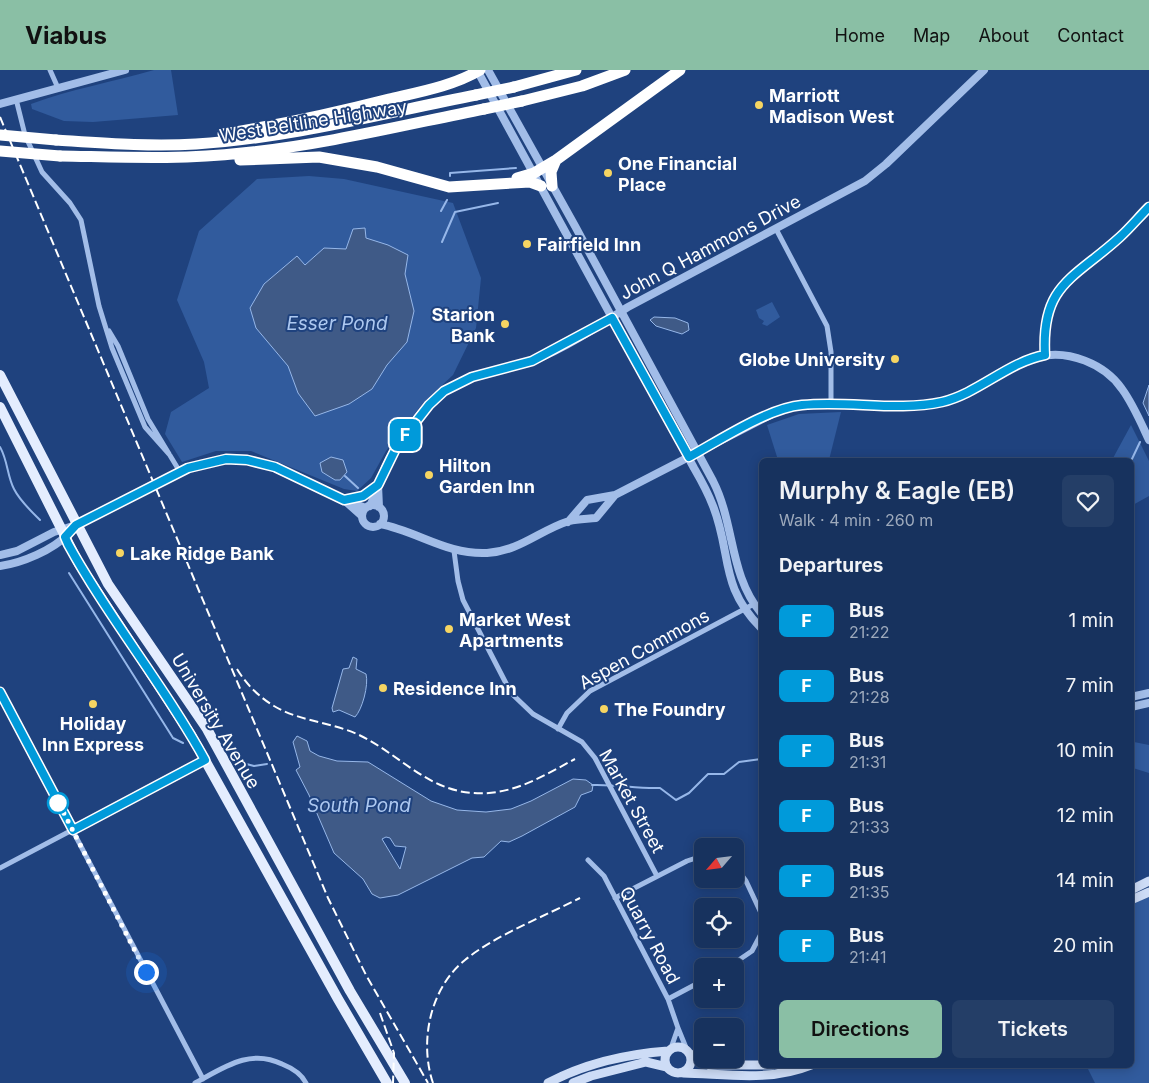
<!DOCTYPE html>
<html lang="en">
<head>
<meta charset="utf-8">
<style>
	body { margin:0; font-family:Inter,sans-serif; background:#243e67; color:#f1f3f6; height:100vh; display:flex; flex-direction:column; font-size:19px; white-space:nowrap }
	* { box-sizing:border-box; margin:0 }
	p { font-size:16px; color:#9eaabc }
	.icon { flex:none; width:28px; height:28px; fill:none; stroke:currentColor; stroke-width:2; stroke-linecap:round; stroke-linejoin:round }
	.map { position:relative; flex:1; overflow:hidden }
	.panel { position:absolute; left:759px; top:388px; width:375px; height:610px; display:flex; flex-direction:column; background:#17325e; border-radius:8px; box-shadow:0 2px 12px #0003,0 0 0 1px #364d73 }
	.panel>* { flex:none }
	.badge { padding:0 10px; border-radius:8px; font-size:18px; line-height:32px }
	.needle { width:32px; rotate:242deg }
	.controls { position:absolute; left:694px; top:768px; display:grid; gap:10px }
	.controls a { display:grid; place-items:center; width:50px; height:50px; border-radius:8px; background:#17325e; box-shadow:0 2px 12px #0003,0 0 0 1px #364d73; font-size:25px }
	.you { position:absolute; width:25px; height:25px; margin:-12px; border:4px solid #fff; border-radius:50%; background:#1a73e8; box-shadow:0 0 0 8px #1a73e833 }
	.map>.badge { position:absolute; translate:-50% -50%; box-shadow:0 0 0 2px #fff }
	h2 { padding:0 20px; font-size:19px; line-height:45px }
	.round { display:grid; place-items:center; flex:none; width:52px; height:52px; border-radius:8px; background:#243e67 }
	.headline { display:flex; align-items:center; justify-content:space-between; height:85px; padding:0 20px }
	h1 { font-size:24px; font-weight:600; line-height:38px }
	.cta { display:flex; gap:10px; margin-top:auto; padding:10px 20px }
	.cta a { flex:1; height:58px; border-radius:8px; background:#8abfa5; color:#111; font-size:20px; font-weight:600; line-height:58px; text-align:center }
	.cta a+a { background:#243e67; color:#f1f3f6 }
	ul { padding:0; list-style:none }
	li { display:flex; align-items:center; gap:15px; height:65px; padding:0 20px }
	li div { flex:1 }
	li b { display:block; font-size:19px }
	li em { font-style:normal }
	li .badge { min-width:55px; font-weight:700; text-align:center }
	header { display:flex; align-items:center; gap:30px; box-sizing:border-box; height:70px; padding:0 25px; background:#8abfa5; color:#111 }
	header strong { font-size:24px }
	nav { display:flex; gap:28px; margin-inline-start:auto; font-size:18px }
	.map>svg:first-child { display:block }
	.green { fill:#315b9d }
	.water { fill:#3f5a87; stroke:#96b7e9; fill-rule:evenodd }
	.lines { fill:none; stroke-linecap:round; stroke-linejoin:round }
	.stream { stroke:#96b7e9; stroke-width:2 }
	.minor { stroke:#a2bde8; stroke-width:5 }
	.tertiary { stroke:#a2bde8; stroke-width:8 }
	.secondary { stroke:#cddcf6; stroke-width:9 }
	.primary { stroke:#e4edfe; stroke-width:10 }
	.motorway { stroke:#fff; stroke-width:11 }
	.rail { stroke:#fff; stroke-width:2; stroke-dasharray:9 4; stroke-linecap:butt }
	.motorway-bridge { stroke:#fff; stroke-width:11 }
	.line-casing { stroke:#fff; stroke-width:11 }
	.line { stroke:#009ada; stroke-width:8 }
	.walk { stroke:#fff; stroke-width:5; stroke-dasharray:0 9 }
	.poi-dot { fill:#f6d562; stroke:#1f427e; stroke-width:2 }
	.stop-dot { fill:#fff; stroke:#009ada; stroke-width:2.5 }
	.labels { text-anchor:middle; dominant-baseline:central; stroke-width:4; stroke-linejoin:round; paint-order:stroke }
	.poi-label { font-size:18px; font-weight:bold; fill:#fff; stroke:#1f427e; text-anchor:start }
	.street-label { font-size:18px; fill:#fff; stroke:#1f427e }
	.water-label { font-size:19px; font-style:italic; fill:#adc8f0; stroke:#1f427e }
</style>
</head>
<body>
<header>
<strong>Viabus</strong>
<nav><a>Home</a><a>Map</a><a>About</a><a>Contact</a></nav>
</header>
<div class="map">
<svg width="1149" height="1013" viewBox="0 0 1149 1013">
	<rect width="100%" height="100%" fill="#1f427e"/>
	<path class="green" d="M154,0H171L178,45L93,52L64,51L32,39L31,34C71,19 113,12 154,0Z
		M309,106L344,109L453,133L481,208L476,258L453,305L423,333L386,381L371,408L357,421L344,419L251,381H216L182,392L165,364L171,342L209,318L204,292L177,230L199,161L257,109Z
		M772,232L780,247L767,256L762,254L764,251L759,248L756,240Z
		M841,342L829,390H778L767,355L799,344Z
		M1131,355L1149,391V426L1131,436V390H1112Z
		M1134,672L1149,675V703L1133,698Z
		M1149,827V1013H1095L1086,995H1131V834Z"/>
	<path class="water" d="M365,158L366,168L388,175L408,185L405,204L414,241L407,272L387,295L372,319L349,334L315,346L298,323L288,296L256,258L250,238L264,214L297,186L305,195L324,178L346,179L353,159Z
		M654,247L675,248L688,253L689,260L682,264L656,256L650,250Z
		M1149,315V346L1143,333Z
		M331,387L343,390L347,402L340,410H335L322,402L320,393Z
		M353,587L357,589L356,599L366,604C369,615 362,640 355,647L339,640L333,642L332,638L343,599L349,598Z
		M297,666L307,671L310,681L319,686L337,691L368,692L431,731L457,740L486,742L511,739L531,731L573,709L586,710L593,715L592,721L581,725L575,737L522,766L509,772L501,771L484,787L472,788L398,825L380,828L372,824L363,809L334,783L309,725L296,700L300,697L293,672ZM386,767L390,768L395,776L406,777L400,799L382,769Z"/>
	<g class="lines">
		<path class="stream" d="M450,106V103L516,98
			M441,141L447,130
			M442,172L455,142L498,133
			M0,377C8,391 7,406 14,419C20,431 30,440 40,450
			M1131,391L1140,372
			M345,406L358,418
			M69,503L173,668L183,673
			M239,692L254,696L267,694
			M592,715C615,714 638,719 660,718L676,730L689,723L708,704H724L739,692L761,689"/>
		<path class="minor" d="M50,0L58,18
			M16,29L25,65L42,102L70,133L81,150L99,236L112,278L145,357L169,384
			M776,159L827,256L831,282V334
			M109,261L118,276L148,349L180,402
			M454,481L458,511L463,530L511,623L533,644L582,672L595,688L657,806
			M0,622L203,1009
			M558,659L567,643L590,621L754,534
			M588,790L604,806L668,929L678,958
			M735,796L746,811L761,843
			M0,798L205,690
			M615,828L687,791L702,786
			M730,896L752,881L761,864
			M668,929L702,911
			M671,978L678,958L687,980
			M195,1013C223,998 250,978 282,994C292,998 301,1003 306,1013"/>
		<path class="tertiary" d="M477,0L694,398C701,410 708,423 713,436C732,484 719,516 761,558
			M488,0L575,156L713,411C735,454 729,505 761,543
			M0,34L125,0
			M1045,285C1041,216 1074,208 1119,168C1130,159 1139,147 1149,137
			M378,415L379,437
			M347,429L363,426L377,416
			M344,430L362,446
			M362 446a11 11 0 1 1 22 0a11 11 0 1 1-22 0Z
			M370,436C376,423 380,410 385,397C396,372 424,336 446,320C472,301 503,302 532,291C564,279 599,256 628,237L865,111L886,94L984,0
			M568,452L587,430L615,425L782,339C832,325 884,341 934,333C958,330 979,315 1000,304C1012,298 1025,290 1038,287C1068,279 1105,294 1122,319C1133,334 1141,353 1149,370
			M380,454C417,461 447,485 487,483C520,481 540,460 569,451C578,449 587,449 596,448L615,425
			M0,485L17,481L54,462L76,455L190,398L215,391L238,389L266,394L344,430L366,438
			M0,496C22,493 53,480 68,464
			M1131,627L1149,623
			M1131,637L1149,633"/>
		<path class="secondary" d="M1131,820L1149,811
			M1131,830L1149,822
			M665 990a13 13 0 1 1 26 0a13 13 0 1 1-26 0Z
			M690,984L709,995H772
			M683,1003C727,1004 769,1012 811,995
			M548,1013C586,993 626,984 668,981
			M573,1013L591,1006L646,992L667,997"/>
		<path class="primary" d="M0,305L108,514L207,659L350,921L405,1013
			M0,337L79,494L191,665L338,929L387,1013"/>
		<path class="motorway" d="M514,17L576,0
			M522,31L582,16L625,0
			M223,64C279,55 334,43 389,29C419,22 453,16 480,0
			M56,70C102,73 150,77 196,74C290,68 384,43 476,25
			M60,86C121,87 181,90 242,83C323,75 404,55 484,39
			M240,90L319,87L377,97L449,117L530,112L541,116
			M517,108L534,103L556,90L680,0
			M552,116L551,102L556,90"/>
		<path class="rail" d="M0,47L328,828L366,905L428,1013
			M237,599C246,614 259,627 274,636C299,651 330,652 357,664C397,682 426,720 473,723C512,726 543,706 575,689
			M380,943L394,983L393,1013
			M433,1013C419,972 430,918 465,890C494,866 545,846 580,828"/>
		<path class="motorway-bridge" d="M476,25L514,17
			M484,39L522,31
			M0,65L56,70
			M0,81L60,86"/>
	</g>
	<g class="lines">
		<g class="line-casing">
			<path id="line" d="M0,622L73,760L205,690C164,615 109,549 68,474L65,467L76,455L188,398L226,389L247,390L275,397L344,430L363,426L378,415L397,376L429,335L444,321L472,307L532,291L612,248L689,387C720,370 768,338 802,335C848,330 897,342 942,332C979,323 1008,292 1045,285C1041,214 1074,209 1120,167C1130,158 1139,147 1149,137"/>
		</g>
		<use href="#line" class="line"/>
		<path class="walk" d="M58,733L55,726L146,902"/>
	</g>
	<g class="poi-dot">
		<circle cx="759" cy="35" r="5"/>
		<circle cx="608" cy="103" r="5"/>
		<circle cx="527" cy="174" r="5"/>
		<circle cx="505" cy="254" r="5"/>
		<circle cx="895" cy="289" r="5"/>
		<circle cx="429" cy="405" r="5"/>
		<circle cx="120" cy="483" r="5"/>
		<circle cx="449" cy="559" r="5"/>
		<circle cx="383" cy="618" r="5"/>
		<circle cx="93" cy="634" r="5"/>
		<circle cx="604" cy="639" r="5"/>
	</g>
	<circle class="stop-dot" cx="58" cy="733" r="10"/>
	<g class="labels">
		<g class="poi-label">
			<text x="769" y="25">Marriott<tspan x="769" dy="21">Madison West</tspan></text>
			<text x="618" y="93">One Financial<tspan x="618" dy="21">Place</tspan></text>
			<text x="537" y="174">Fairfield Inn</text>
			<text x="495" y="244" text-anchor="end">Starion<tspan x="495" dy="21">Bank</tspan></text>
			<text x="885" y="289" text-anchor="end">Globe University</text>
			<text x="439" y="395">Hilton<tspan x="439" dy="21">Garden Inn</tspan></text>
			<text x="130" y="483">Lake Ridge Bank</text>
			<text x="459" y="549">Market West<tspan x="459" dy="21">Apartments</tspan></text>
			<text x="393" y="618">Residence Inn</text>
			<text x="614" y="639">The Foundry</text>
			<text x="93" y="653" text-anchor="middle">Holiday<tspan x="93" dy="21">Inn Express</tspan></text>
		</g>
		<g class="street-label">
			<text transform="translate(313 51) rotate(-9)">West Beltline Highway</text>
			<text transform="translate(710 177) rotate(-28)">John Q Hammons Drive</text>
			<text transform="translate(644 579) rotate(-29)">Aspen Commons</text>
			<text transform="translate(216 651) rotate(59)">University Avenue</text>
			<text transform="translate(632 731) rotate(61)">Market Street</text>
			<text transform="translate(650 865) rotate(62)">Quarry Road</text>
		</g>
		<g class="water-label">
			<text x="337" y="253">Esser Pond</text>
			<text x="359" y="735">South Pond</text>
		</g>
	</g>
</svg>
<div class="controls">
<a><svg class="needle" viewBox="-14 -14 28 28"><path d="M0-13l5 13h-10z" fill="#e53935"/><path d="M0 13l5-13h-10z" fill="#9eaabc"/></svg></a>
<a><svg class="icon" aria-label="locate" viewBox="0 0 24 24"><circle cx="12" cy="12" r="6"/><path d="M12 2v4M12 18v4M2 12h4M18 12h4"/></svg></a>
<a>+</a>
<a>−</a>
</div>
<div class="you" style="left:146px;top:902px"></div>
<b class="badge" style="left:405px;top:365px;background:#009ada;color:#fff">F</b>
<section class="panel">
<div class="headline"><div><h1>Murphy &amp; Eagle (EB)</h1><p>Walk · 4 min · 260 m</p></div><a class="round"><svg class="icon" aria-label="heart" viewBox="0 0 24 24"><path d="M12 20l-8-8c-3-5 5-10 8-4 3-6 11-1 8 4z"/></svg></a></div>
<h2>Departures</h2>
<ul>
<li><span class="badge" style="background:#009ada;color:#fff">F</span><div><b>Bus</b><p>21:22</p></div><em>1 min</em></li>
<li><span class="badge" style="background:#009ada;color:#fff">F</span><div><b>Bus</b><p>21:28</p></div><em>7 min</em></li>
<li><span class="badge" style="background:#009ada;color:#fff">F</span><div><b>Bus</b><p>21:31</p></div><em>10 min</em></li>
<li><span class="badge" style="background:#009ada;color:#fff">F</span><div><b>Bus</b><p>21:33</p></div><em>12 min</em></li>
<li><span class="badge" style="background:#009ada;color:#fff">F</span><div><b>Bus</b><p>21:35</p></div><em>14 min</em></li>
<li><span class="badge" style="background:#009ada;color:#fff">F</span><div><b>Bus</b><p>21:41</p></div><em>20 min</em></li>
</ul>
<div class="cta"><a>Directions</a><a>Tickets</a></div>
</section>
</div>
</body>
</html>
